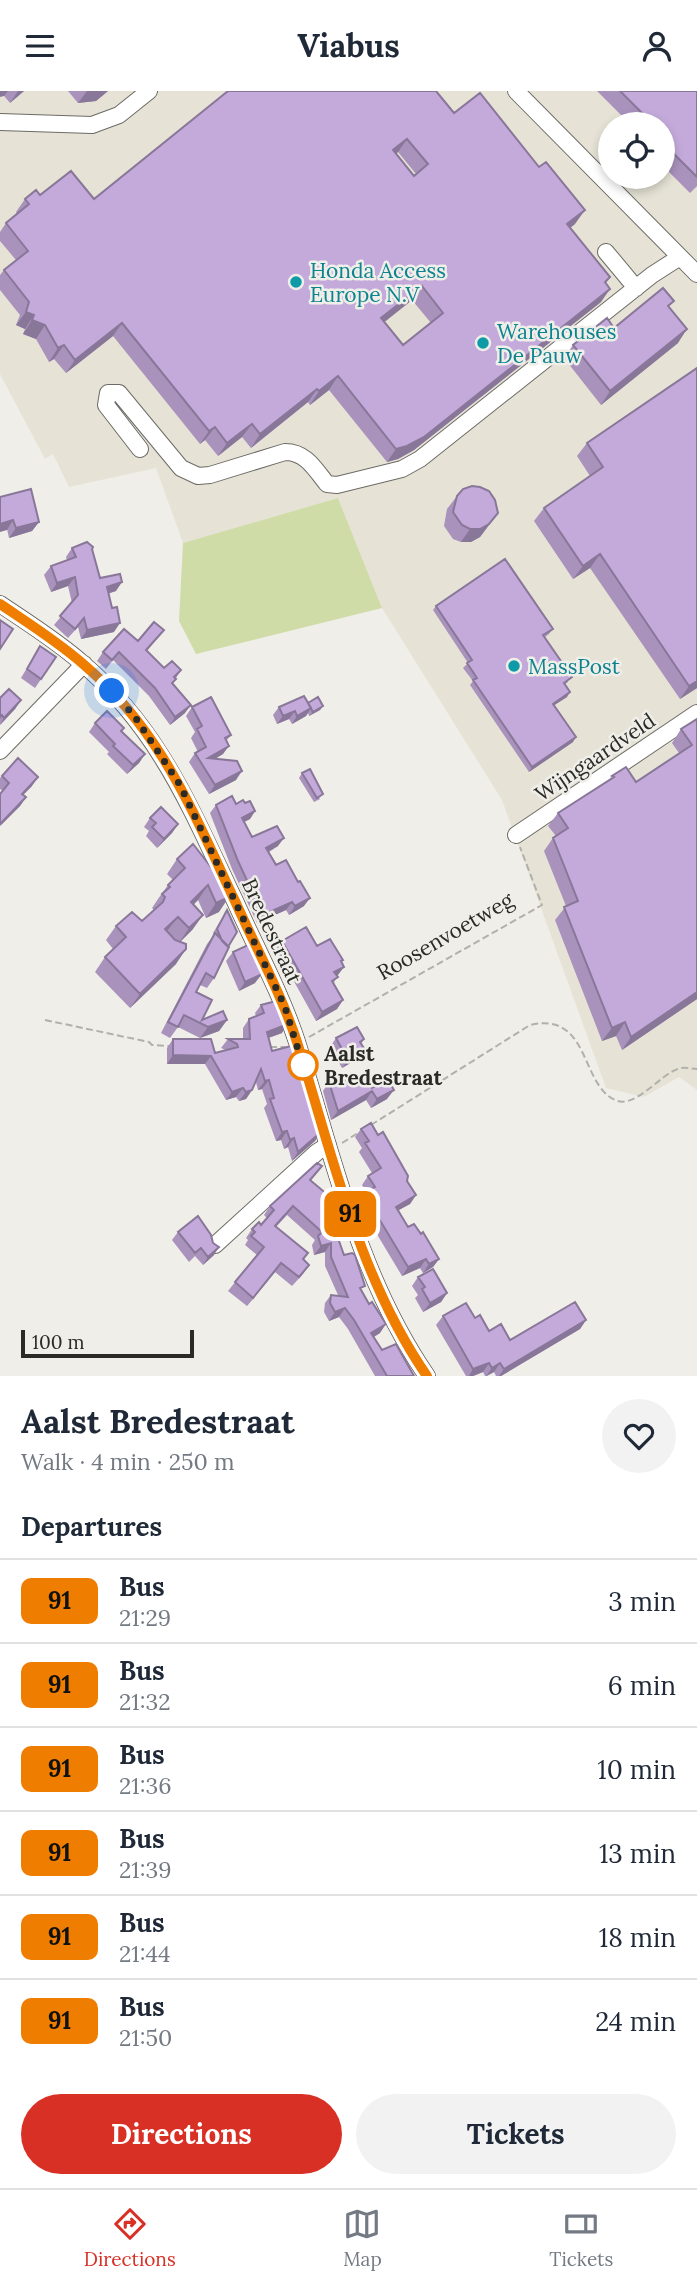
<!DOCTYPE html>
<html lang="en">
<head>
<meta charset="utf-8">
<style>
	body { margin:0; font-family:Lora,serif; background:#f2f2f3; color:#1f2937; height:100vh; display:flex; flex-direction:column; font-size:26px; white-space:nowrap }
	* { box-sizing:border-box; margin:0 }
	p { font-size:23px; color:#747a83 }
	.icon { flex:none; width:38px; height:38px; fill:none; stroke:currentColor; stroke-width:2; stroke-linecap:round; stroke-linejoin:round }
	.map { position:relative; height:1285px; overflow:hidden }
	.panel { display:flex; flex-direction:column; background:#fff; flex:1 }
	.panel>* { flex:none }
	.badge { padding:0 14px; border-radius:10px; font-size:24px; line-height:46px }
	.fabs { position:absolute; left:598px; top:21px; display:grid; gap:14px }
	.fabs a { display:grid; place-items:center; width:77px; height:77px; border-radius:50%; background:#fff; box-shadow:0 4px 10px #0003; font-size:35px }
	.scale { position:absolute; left:21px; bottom:18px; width:173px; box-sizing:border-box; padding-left:7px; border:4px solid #2a2a27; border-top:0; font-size:19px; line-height:24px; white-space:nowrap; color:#2a2a27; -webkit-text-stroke:5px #efeee8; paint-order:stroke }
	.you { position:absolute; width:35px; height:35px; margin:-18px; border:5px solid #fff; border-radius:50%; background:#1a73e8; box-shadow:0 0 0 10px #1a73e833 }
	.map>.badge { position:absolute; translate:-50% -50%; box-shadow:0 0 0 4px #fff }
	h2 { padding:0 21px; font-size:26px; line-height:63px }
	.round { display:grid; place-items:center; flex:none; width:74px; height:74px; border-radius:37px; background:#f2f2f3 }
	.head { display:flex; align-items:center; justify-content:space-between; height:119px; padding:0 21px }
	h1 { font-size:33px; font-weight:700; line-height:52px }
	.button { display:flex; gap:14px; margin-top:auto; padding:14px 21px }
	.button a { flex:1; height:80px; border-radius:42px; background:#d93025; color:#fff; font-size:28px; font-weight:700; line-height:80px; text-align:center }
	.button a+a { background:#f2f2f3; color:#1f2937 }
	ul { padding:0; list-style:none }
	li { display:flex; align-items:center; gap:21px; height:84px; padding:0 21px; border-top:2px solid #e0e1e3 }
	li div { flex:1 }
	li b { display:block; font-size:26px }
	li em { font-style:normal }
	li .badge { min-width:77px; font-weight:700; text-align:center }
	header { display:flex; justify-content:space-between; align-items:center; height:91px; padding:0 21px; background:#fff; font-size:32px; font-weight:700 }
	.tabs { display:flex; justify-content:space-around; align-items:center; height:98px; border-top:2px solid #e0e1e3; background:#fff; font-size:19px; color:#747a83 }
	.tabs a { display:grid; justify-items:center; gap:4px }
	.tabs .active { color:#d93025 }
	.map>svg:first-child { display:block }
	.built { fill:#e6e3d6; fill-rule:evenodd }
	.green { fill:#cfdca8 }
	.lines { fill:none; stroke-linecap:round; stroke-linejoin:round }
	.minor-casing { stroke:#6c6b66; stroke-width:18 }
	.path { stroke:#b1b0ab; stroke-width:2; stroke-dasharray:7 3.5; stroke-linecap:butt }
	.minor { stroke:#fff; stroke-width:16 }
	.wall { fill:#a992bc; fill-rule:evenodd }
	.shaded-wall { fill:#897799 }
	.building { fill:#c4aadb; stroke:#897799; stroke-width:2; fill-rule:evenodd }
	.line-casing { stroke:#fff; stroke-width:16 }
	.line { stroke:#ef7d00; stroke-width:10 }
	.walk { stroke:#2a2a27; stroke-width:7; stroke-dasharray:0 12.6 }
	.culture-dot { fill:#0f9aa8; stroke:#efeee8; stroke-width:2.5 }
	.stop-dot { fill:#fff; stroke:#ef7d00; stroke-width:3.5 }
	.labels { text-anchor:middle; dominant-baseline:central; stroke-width:5; stroke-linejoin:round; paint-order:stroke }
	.culture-label { font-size:21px; fill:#0d838f; stroke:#efeee8; text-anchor:start }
	.street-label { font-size:21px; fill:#2a2a27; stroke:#efeee8 }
	.stop-label { font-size:21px; font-weight:bold; fill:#2a2a27; stroke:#efeee8; text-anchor:start }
</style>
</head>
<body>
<header><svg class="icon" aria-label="menu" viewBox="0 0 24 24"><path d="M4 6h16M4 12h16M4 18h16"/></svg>Viabus<svg class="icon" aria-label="person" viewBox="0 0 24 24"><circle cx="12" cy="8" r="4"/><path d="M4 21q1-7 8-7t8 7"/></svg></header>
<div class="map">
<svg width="697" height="1285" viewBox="0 0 697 1285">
	<rect width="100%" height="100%" fill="#efeee8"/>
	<path class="built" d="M0,0H697V999L679,986L644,1006L606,997L502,709L382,517L338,407L183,452L156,377L69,396L53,363L45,368L0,283ZM611,33H663V86H611Z"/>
	<path class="green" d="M338,407L382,517L196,563L179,530L183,452Z"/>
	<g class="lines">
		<g class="minor-casing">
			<path id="minor" d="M516,0L697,183
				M0,31L92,34L119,24L149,0
				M606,161L636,197
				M140,358L106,314L108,302H119L181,377L198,385L210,384L285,361C306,361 315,378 327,393L337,394L402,378L420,368L652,184L680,166
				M0,513C28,532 57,550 82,572C161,640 191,719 235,810C256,857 281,902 297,951C333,1065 358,1185 427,1285
				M0,660L84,573
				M516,744L697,622
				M215,1154L317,1061L328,1054"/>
		</g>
		<path class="path" d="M45,929L149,951L152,954L169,955
			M309,946L542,814L520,756
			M270,956H285
			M371,1034L530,934C590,920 580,993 615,1009C636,1019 661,981 681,977C686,976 692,978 697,978
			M342,1052L358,1042"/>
		<use href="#minor" class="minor"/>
	</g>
	<path class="wall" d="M0,0H24L10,12Z
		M68,0H108L96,10L78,12Z
		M597,0H697V95L690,102L663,75V33H630Z
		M454,22L575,133L570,137L610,186L606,192L601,211L414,359L398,368L387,371L329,299L310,314L308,311L251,357L242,346L218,365L205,349L200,353L113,245L66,282L54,268L49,271L36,248L23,243L25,238L16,234L20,224L0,199V184L4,179L16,169L0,150V141L6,132L17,123L16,121L25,108L40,104L94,108ZM398,61L416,83L414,85L396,63ZM412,209L431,232L403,254L384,231Z
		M669,216L678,252L601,314L564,267L573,254Z
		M697,277V597L680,608L590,477L573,488L534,430L544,417L590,385L577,365L587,352Z
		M457,405L498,422L480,446L471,451H461L453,448L444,435L447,418Z
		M0,406L39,431L32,440L9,447Z
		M72,457L92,458L100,487L116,500L109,502L114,541L81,548L78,536L68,547L54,534L72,512L68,495L51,501L44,484L51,475L67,469L66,466Z
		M436,515L553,538L549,543L545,546L568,591L565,593L567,606L554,614L573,651L529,681L470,594L473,590L463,577L468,572L433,519Z
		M164,539L147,560L164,577L181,579L173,592L185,622L170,634L149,605L113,569L106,578L97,570L103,561L138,550Z
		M40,555L56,566L35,597L21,587Z
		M0,607L21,609L15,618L0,634Z
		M308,612L323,615L320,619L309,625L308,622L306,625L292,633L289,628L277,633L273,624L279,616Z
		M192,616L231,644L226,650L223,663L215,668L236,689L209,703L189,671L195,662L198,661L191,647L195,641L186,625Z
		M697,628V908L622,959L616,945L602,950L555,829L566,815L544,760L553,747L556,745L548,735L558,722L609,689L612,685L636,691L679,662L672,652L681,638Z
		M95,632L124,637L122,640L145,663L139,672L127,683L107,663L109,661L89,641Z
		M302,682L320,708L314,711L299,687Z
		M2,685L32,695L23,704L26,706L20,715L0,735V703L3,700L0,698V687Z
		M245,712L255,720L250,728L244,731L252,746L278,755L269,761L304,815L289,824L286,819L257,832L232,778L210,722L216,714Z
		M150,727L178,733L172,742L157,757L146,745L149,740L144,736Z
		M177,768L221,789L219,821L206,827L198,809L193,814V838L180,851L176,873L130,917L95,881L105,866L113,858L106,849L116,835L142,830L154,819L152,817L158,808L168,794L173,789L167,783Z
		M227,819L228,856L214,887L207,897L200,894L196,901L202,929H227L219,940L200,947L178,936L170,947L161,942L207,853L214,844L213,842Z
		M282,850L317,855L343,869L334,892L343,909L337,918L316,930L276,858Z
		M233,861L255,892L239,900L226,870Z
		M261,914L282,942L268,947L272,960L321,1041L315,1050L292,1070L288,1056L284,1058L281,1049L276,1050L264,1017L267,1013L262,998L258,999L256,991L252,999L246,1008L239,1010L236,1006L226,1009L205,973H167V957L173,948L215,962L226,959L221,957L228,948H243V937L249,928L256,925L255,922Z
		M336,947L364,948L361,953L359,967L342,977L330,956Z
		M329,991L347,992L372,997L387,1008L371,1017L366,1009L331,1029L323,1000Z
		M361,1038L407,1090L416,1104L410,1113L398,1119L408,1136L421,1143L439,1168L433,1176L423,1182L420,1177L402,1185L372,1135L367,1138L357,1112L363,1103L367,1101L362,1094L368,1085L372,1082L359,1061L362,1057L355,1046Z
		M322,1075L311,1089L339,1132V1151L344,1164L361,1200L380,1242L374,1246L382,1259L414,1285H375L348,1238L339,1226L329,1230L324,1221L325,1212L331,1204H338L325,1175V1161L314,1164L312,1154L315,1149L287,1124L276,1136L303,1169L309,1174L303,1183L292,1195L275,1181L247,1215L228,1200L257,1164L245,1154L248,1149L246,1147L252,1138L261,1134L267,1127L264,1124L270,1115Z
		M178,1141L214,1164L203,1174L195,1165L189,1171L172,1149Z
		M418,1186L447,1202L441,1211L423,1221L415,1207L418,1204L412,1195Z
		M443,1225L475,1227L489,1240L510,1249L586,1229L580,1238L501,1285H496L494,1281L487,1285H485L483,1281L473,1285H466L436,1234Z"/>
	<path class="shaded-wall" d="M0,0H8L4,5L0,6Z
		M18,0H24L10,12Z
		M87,0H108L96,10L78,12Z
		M407,48L398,61L384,73L393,59Z
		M585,119L575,133L558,146L567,133Z
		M422,195L412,209L372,241L381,227Z
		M610,198L601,211L414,359L398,368L387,371L396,358Z
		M26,221L34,224L25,238L16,234Z
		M32,229L45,234L36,248L23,243Z
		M122,232L113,245L66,282L75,269Z
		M687,238L678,252L601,314L610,300Z
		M64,254L54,268L49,271L58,257Z
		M338,285L329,299L310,314L319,300Z
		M317,298L308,311L251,357L260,343Z
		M252,333L242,346L218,365L227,352Z
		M215,336L205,349L200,353L209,340Z
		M498,422L480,446L471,451H461L470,438Z
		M13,429L7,439L0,441V433Z
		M39,431L32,440L9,447L16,437Z
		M600,463L590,477L573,488L583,475Z
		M75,486L68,495L51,501L57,492Z
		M122,491L116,500L101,505L107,496Z
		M120,532L114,541L81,548L87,539Z
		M697,590V597L680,608L689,595Z
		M570,601L567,606L550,617L553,613Z
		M21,609L15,618L0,634L4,627Z
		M191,614L185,622L170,634L175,626Z
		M323,615L320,619L309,625L313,621Z
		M311,617L306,625L292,633L297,625Z
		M295,620L289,628L277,633L283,625Z
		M576,646L573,651L529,681L532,676Z
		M229,655L223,663L202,675L208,667Z
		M145,663L139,672L127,683L133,674Z
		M242,680L236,689L209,703L215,694Z
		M38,686L32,695L16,711L22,703Z
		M26,706L20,715L0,735L1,732Z
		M255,720L250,728L236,735L242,727Z
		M178,733L172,742L157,757L164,748Z
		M284,747L278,755L260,765L266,757Z
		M208,794L198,809L181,826L191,811Z
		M229,806L219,821L206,827L216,812Z
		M310,807L304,815L289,824L295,815Z
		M292,811L286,819L257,832L263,824Z
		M203,824L193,838L179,852L189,837Z
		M178,826L167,840L155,853L165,838Z
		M186,858L176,873L130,917L140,903Z
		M344,876L338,884L328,889L334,881Z
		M262,883L255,892L239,900L245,891Z
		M697,901V908L622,959L631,946Z
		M343,909L337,918L316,930L322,921Z
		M227,929L219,940L200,947L208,936Z
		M625,931L616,945L602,950L612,937Z
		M288,933L282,942L260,950L267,941Z
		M365,959L359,967L342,977L348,969Z
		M173,964L211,965L205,973H167Z
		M269,989L262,998L258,999L265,990Z
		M243,997L236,1006L226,1009L232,1001Z
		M252,999L246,1008L239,1010L246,1001Z
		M394,999L387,1008L371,1017L377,1008Z
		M372,1000L366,1009L331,1029L338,1020Z
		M287,1040L281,1049L276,1050L282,1041Z
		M321,1041L315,1050L292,1070L298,1061Z
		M294,1047L288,1056L284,1058L290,1049Z
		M416,1104L410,1113L390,1124L396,1116Z
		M378,1126L372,1135L367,1138L373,1129Z
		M331,1152L325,1161L314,1164L321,1155Z
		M219,1156L214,1164L203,1174L208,1166Z
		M426,1168L420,1177L402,1185L408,1176Z
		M439,1168L433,1176L423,1182L429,1173Z
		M281,1172L275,1181L247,1215L253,1207Z
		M447,1202L441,1211L423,1221L430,1212Z
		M345,1217L339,1226L329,1230L335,1221Z
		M586,1229L580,1238L501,1285H499L504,1278Z
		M386,1233L380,1242L365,1251L371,1242Z
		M489,1272L483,1281L473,1285H469L473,1278Z
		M500,1272L494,1281L486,1285L492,1277Z"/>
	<path class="building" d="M228,0H436L454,22L480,2L539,76L546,71L585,119L567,133L610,186L605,191L610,198L424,346L407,355L396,358L338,285L319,300L317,298L260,343L252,333L227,352L215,336L209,340L122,232L75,269L64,254L58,257L45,234L32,229L34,224L26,221L29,211L4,179L28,160L6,132L29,113L25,108L36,99L40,104L71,80L94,108ZM407,48L428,73L414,85L393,59ZM422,195L443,222L403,254L381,227Z
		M620,0H697V86L663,52V50L667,47L663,44V33H653Z
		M663,197L674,210L668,215L687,238L610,300L573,254L607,227L614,237Z
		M697,277V590L689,595L600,463L583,475L544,417L603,376L587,352Z
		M472,395L480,396L489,400L495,409L498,422L489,433L480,438H470L462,434L453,421L457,405L463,398Z
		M31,398L39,431L16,437L13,429L0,433V406Z
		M87,451L93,456L92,458L100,487L120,483L122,491L107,496L112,517L117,516L120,532L87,539L84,527L75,538L60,525L78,504L75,486L57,492L51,475L76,466L72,457Z
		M505,468L553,538L543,544L572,586L564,592L570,601L553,613L576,646L532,676L473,589L477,587L467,572L472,569L436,515Z
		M0,529L13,538L0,558Z
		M154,531L164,539L146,559L164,577L172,570L181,579L174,586L176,588L172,592L191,614L175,626L155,597L119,561L112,569L103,561L124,538L138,550Z
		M40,555L56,566L41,588L27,578Z
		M9,598L21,609L4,627L2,624L0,626V607Z
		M304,605L311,617L297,625L295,620L283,625L279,616Z
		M211,606L231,644L225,647L229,655L208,667L237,670L242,680L215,694L195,662L206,656L197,638L202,635L192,616Z
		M318,606L323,615L313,621L308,612Z
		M107,620L124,637L121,640L145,663L133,674L113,655L115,653L95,632Z
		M697,628V901L631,946L625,931L612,937L564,816L578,810L553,747L568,737L558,722L614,686L612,685L626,676L636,691L692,654L681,638Z
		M18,667L38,686L22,703L26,706L1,732L0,731V703L9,692L2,685Z
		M310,678L323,703L317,707L302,682Z
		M232,705L236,713L243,709L245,712L250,710L255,720L242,727L252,746L277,735L284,747L266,757L276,774L286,769L298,791L300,790L310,807L295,815L292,811L263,824L238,770L216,714Z
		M161,716L178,733L164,748L152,736L156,732L150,727Z
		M193,753L221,789L229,806L216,812L208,794L191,811L203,824L189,837L178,826L165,838L175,849L186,853V858L140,903L105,866L126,846L116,835L132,821L142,830L163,811L165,806L162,803L170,796L168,794L185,777L177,768Z
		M227,819L237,841L228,856L222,850L217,838Z
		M306,836L317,855L330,848L343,869L341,870L344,876L334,881L338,886L332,890L343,909L322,921L282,850Z
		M215,842L229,856L214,887L206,882L196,901L212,909L202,929L223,920L227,929L208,936L184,924L178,936L168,931Z
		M248,854L262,883L245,891L233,861Z
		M280,909L288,933L267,941L272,960L295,954L321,1041L298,1061L294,1047L290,1049L287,1040L282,1041L270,1008L274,1007L269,989L265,990L261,978L252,999L246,1001L243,997L232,1001L211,965L173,964V948H211L215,962L238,956L237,953L228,948H250L249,928L264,922L261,914Z
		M357,936L364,948L360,951L365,959L348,969L336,947Z
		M364,983L372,997L388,988L394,999L377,1008L372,1000L338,1020L329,991L343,984L347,992Z
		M371,1032L378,1044L383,1041L408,1085L407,1090L416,1104L396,1116L408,1136L414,1133L421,1143L423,1141L439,1168L429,1173L426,1168L408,1176L378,1126L373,1129L363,1103L375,1096L368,1085L381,1077L365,1052L369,1050L361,1038Z
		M317,1072L322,1075L310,1089L335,1110L341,1129L339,1132L345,1143L339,1150L344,1164L352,1162L355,1164L365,1195L360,1197L369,1213L372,1211L386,1233L371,1242L382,1259L396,1253L414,1285H387L354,1229L345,1217L335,1221L330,1212L331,1204L348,1206L331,1166V1152L321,1155L318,1145L322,1141L293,1115L275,1135L308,1162L303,1168L309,1174L299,1186L281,1172L253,1207L235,1191L264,1156L251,1145L255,1141L252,1138L259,1131L261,1134L274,1119L270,1115Z
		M198,1125L211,1144L213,1152L219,1156L208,1166L201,1157L195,1162L178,1141Z
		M433,1178L447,1202L430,1212L422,1198L425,1196L418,1186Z
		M575,1211L586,1229L504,1278L500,1272L492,1277L489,1272L473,1278L443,1225L466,1212L475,1227L480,1224L489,1240L501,1233L510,1249Z"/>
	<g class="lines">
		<g class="line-casing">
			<path id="line" d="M0,513C28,532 57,550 82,572C161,639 192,719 235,810C256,857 281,902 297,951C333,1065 358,1185 427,1285"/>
		</g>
		<use href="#line" class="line"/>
		<path class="walk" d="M112,600L135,626L180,694L285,916L304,978L303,974"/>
	</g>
	<g class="culture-dot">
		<circle cx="296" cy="191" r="7"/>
		<circle cx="483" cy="252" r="7"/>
		<circle cx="514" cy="575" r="7"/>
	</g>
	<circle class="stop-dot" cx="303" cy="974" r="14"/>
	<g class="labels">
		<g class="culture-label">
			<text x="310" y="179">Honda Access<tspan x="310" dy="24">Europe N.V</tspan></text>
			<text x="497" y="240">Warehouses<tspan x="497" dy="24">De Pauw</tspan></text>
			<text x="528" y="575">MassPost</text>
		</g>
		<g class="street-label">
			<text transform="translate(595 666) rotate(-34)">Wijngaardveld</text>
			<text transform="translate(272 840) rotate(65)">Bredestraat</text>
			<text transform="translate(445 845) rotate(-30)">Roosenvoetweg</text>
		</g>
		<g class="stop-label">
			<text x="324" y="962">Aalst<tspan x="324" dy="24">Bredestraat</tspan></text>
		</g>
	</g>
</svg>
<div class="fabs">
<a><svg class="icon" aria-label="locate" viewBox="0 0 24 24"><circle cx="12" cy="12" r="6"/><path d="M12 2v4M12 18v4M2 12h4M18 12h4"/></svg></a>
</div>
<div class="scale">100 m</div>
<div class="you" style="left:112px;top:600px"></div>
<b class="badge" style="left:350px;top:1123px;background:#ef7d00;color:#111">91</b>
</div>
<section class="panel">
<div class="head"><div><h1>Aalst Bredestraat</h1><p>Walk · 4 min · 250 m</p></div><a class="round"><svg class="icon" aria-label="heart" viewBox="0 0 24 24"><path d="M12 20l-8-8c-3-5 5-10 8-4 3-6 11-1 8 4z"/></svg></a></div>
<h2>Departures</h2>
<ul>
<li><span class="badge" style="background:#ef7d00;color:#111">91</span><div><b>Bus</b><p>21:29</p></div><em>3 min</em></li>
<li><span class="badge" style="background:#ef7d00;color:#111">91</span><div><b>Bus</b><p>21:32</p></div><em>6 min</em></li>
<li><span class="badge" style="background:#ef7d00;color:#111">91</span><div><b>Bus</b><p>21:36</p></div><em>10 min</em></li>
<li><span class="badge" style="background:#ef7d00;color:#111">91</span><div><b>Bus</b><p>21:39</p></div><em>13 min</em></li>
<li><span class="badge" style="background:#ef7d00;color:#111">91</span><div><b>Bus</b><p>21:44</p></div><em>18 min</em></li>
<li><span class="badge" style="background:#ef7d00;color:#111">91</span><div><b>Bus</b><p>21:50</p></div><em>24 min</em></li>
</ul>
<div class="button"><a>Directions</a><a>Tickets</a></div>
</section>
<nav class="tabs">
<a class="active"><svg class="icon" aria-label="directions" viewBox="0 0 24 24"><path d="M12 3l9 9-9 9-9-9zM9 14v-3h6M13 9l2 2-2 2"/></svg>Directions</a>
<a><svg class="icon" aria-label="map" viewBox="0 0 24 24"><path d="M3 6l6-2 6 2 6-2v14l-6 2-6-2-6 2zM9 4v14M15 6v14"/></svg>Map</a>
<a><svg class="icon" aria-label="tickets" viewBox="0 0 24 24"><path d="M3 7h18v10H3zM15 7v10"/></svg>Tickets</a>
</nav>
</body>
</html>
